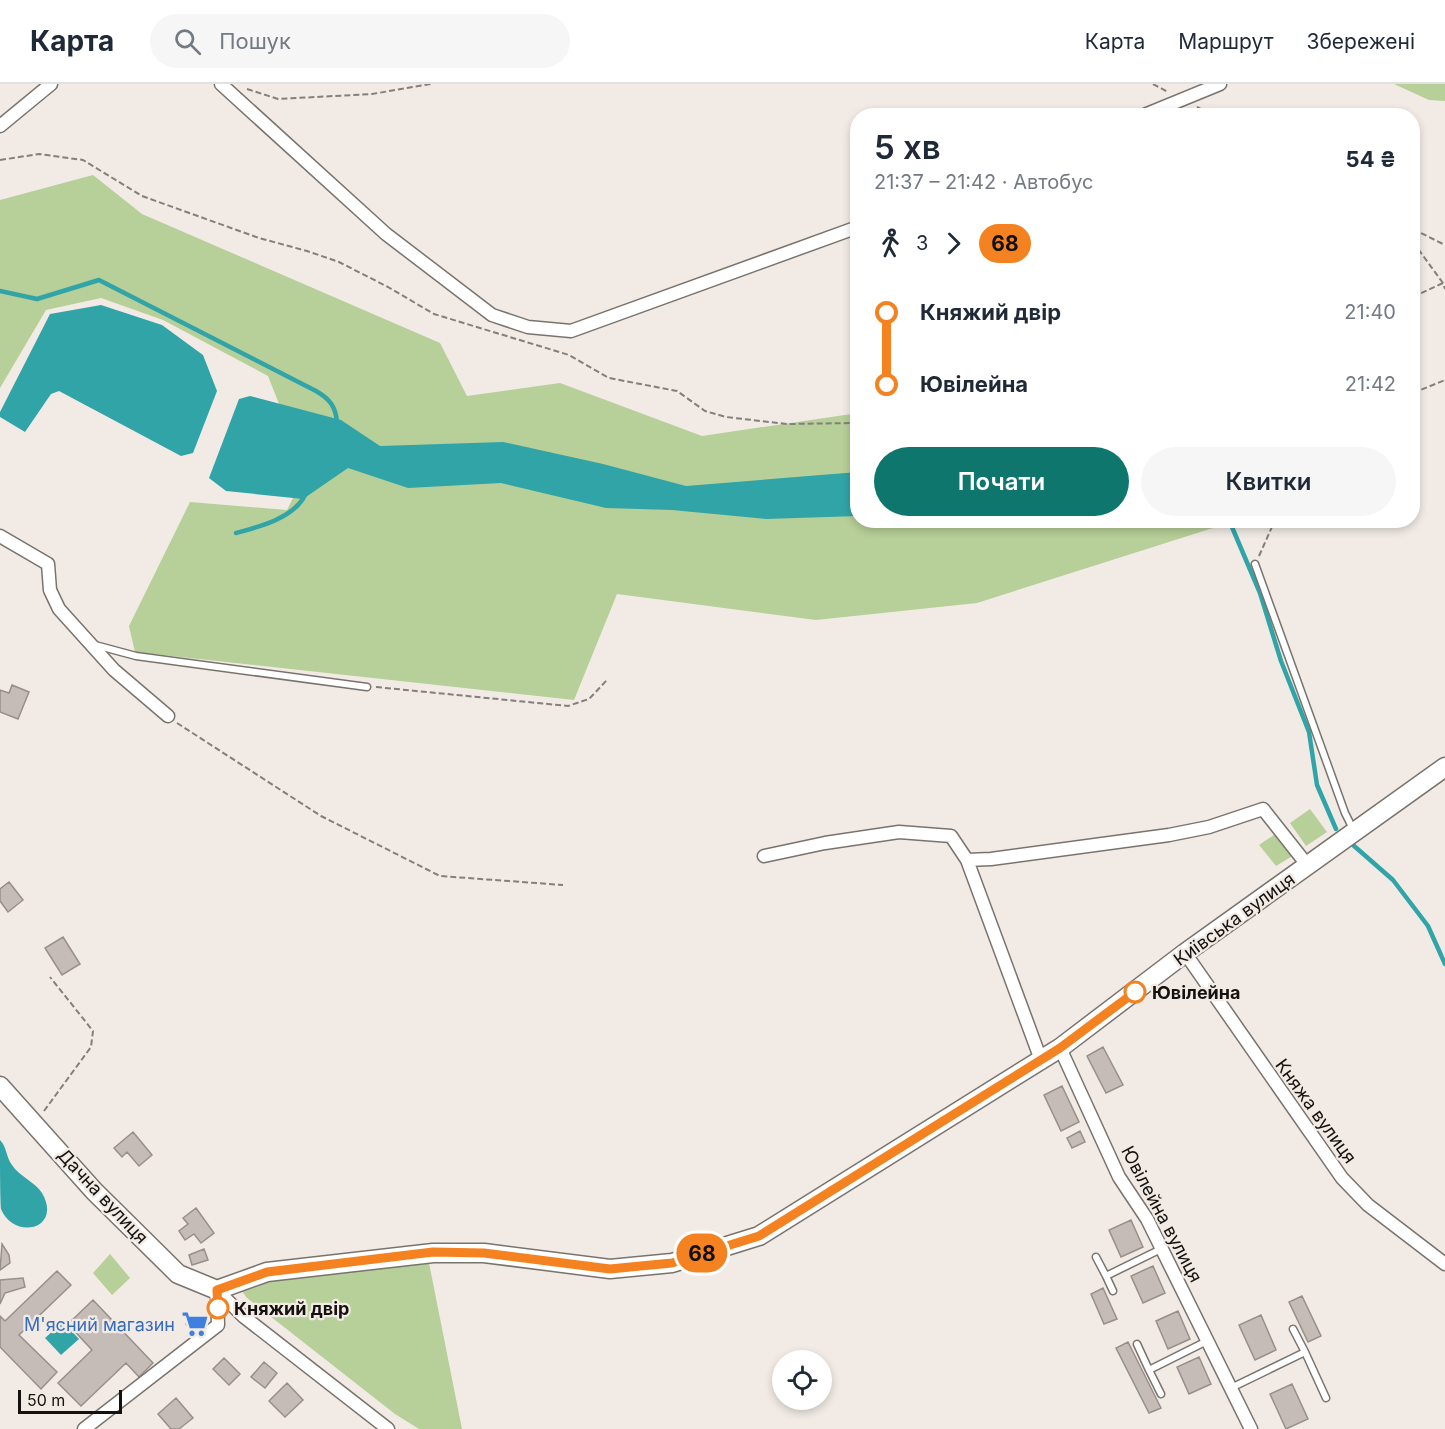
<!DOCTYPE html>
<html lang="uk">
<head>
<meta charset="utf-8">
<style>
	body { margin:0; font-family:Inter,sans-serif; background:#f6f6f7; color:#1f2937; height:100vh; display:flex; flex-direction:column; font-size:22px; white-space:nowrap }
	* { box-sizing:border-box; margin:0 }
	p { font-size:20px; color:#747a83 }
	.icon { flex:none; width:33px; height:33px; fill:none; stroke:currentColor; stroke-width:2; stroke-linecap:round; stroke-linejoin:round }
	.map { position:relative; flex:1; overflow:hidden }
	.sheet { position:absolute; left:850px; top:24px; width:570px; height:420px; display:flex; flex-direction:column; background:#fff; border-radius:24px; box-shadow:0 3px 9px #0003 }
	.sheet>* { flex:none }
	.badge { padding:0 12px; border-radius:20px; font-size:21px; line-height:39px }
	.fabs { position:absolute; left:772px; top:1266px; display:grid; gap:12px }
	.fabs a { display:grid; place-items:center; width:60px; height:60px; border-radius:50%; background:#fff; box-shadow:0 3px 9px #0003; font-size:30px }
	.scale { position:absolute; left:18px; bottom:15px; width:104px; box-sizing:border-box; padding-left:6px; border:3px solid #14110f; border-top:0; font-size:16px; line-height:21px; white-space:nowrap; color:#14110f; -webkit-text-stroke:4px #f2ebe5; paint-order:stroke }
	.map>.badge { position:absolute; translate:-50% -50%; box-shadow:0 0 0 3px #fff }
	.legs { display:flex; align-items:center; gap:9px; height:66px; padding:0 24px; font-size:20px }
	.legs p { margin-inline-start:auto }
	.summary { display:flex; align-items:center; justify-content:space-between; height:102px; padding:0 24px }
	h1 { font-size:33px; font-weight:600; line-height:45px }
	.cta { display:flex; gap:12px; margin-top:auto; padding:12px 24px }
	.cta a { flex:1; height:69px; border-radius:36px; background:#0f766e; color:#fff; font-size:24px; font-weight:600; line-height:69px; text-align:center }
	.cta a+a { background:#f6f6f7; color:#1f2937 }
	ul { padding:0 24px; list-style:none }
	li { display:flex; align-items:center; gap:21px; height:72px; font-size:22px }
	li i { display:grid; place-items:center; width:9px; height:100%; margin:0 8px; background:currentColor }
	li i::after { content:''; width:15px; height:15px; margin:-8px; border:4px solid; border-radius:50%; background:#fff }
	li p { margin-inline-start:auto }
	li:first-child i { background:linear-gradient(#0000 50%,currentColor 0) }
	li:last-child i { background:linear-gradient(currentColor 50%,#0000 0) }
	header { display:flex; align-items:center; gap:36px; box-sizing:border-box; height:84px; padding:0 30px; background:#fff; border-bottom:2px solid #e0e1e3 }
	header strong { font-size:28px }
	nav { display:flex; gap:33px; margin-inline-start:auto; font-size:21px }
	.search { width:420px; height:54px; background:#f6f6f7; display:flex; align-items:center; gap:15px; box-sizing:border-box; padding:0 21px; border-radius:33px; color:#747a83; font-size:22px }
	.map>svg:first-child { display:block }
	.green { fill:#b7cf98 }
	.water { fill:#31a4a8 }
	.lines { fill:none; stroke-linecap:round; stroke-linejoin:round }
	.stream { stroke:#31a4a8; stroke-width:4.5 }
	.building { fill:#c5bcb7; stroke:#978f8b; stroke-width:1.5 }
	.lane-casing { stroke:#79736e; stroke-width:9 }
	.street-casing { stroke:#79736e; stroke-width:15 }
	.secondary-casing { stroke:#79736e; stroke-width:21 }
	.path { stroke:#847f7b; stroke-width:2; stroke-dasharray:6 3; stroke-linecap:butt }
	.lane { stroke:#fff; stroke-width:6 }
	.street { stroke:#fff; stroke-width:12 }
	.secondary { stroke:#fff; stroke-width:18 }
	.line-1-casing { stroke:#fff; stroke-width:14 }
	.line-1 { stroke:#f58220; stroke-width:9 }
	.stop-1-dot { fill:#fff; stroke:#f58220; stroke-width:3 }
	.labels { text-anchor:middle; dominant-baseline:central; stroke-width:4.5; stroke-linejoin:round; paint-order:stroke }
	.street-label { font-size:18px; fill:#14110f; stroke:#f2ebe5 }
	.stop-label { font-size:18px; font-weight:bold; fill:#14110f; stroke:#f2ebe5; text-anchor:start }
	.shop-label { font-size:18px; fill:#366cbe; stroke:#f2ebe5; text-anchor:end }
</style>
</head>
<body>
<header>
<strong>Карта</strong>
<div class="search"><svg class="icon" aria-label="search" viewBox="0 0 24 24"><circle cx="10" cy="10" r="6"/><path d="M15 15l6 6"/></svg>Пошук</div>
<nav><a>Карта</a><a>Маршрут</a><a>Збережені</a></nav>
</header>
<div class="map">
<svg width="1445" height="1345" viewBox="0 0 1445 1345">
	<rect width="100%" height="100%" fill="#f2ebe5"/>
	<path class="green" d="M1394,0H1445V17L1429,16Z
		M93,91L142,130L440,259L467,312L560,299L702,352L858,329V436L1235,437L977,519L816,536L617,510L574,616L135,568L129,542L190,418L287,426L306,388L268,292L163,236L101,214L46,226L0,304V116Z
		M1310,725L1327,748L1306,762L1290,739Z
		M1277,749L1294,771L1276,782L1259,761Z
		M110,1170L130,1194L112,1211L93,1189Z
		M429,1179L462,1345H419L395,1330L247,1214L241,1206L245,1198Z"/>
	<path class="water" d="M101,221L162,241L203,271L217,307L193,369L181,372L59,307L51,310L25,348L0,333V328L50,230Z
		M250,312L341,336L380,362L503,358L603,380L686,402L858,388V432L766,435L672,426L606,424L501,399L408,404L348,384L303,415L226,407L209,394L239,315Z
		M0,1056C7,1063 6,1073 12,1081C19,1092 35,1098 42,1109C63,1145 14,1157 1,1125C0,1113 0,1072 0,1056Z
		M63,1238L79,1255L61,1271L45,1254Z"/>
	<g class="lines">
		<path class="stream" d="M0,207L37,215L99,196L316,307C330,315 336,323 337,339
			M1229,436L1260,509L1281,577L1309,648L1317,701L1336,745
			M236,449C259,443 294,434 305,411
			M1353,761L1393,796L1428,842L1445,880"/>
	</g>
	<path class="building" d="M12,601L29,608L18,635L0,628V606L9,609Z
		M9,798L23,816L8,828L0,817V805Z
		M63,853L80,880L62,891L45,864Z
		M1103,963L1123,1001L1106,1009L1087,972Z
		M1062,1002L1079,1038L1061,1047L1044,1011Z
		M1080,1047L1085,1058L1072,1064L1067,1054Z
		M133,1048L152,1071L139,1082L127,1068L122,1073L114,1064Z
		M196,1124L214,1149L201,1159L194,1150L185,1156L179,1147L188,1140L183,1134Z
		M1131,1136L1143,1163L1121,1173L1109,1146Z
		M2,1160L9,1171L10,1179L0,1186Z
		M204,1165L208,1176L192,1181L189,1171Z
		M1153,1182L1165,1209L1143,1219L1131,1192Z
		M57,1187L71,1201L19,1251L57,1288L41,1305L0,1263V1232L5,1237Z
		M23,1194L25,1203L5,1209L0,1220V1196Z
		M1103,1204L1117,1235L1104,1240L1091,1210Z
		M1302,1212L1321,1252L1308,1258L1289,1218Z
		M93,1216L153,1279L139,1293L126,1279L81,1322L58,1299L92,1266L68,1240Z
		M1178,1227L1190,1255L1168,1265L1156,1237Z
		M1261,1231L1276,1266L1255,1276L1239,1241Z
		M196,1232L203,1240L193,1248L186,1240Z
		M1128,1258L1161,1324L1149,1329L1116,1264Z
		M1199,1273L1211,1300L1189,1310L1177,1283Z
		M224,1274L240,1290L229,1301L213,1285Z
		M264,1278L277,1289L265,1304L251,1293Z
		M287,1299L303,1316L285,1333L269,1317Z
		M1292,1300L1308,1335L1286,1345L1270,1310Z
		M176,1314L193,1334L179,1345H171L158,1330Z"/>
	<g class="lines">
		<g class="lane-casing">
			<path id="lane" d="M1255,480L1345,729L1354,747
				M95,561L136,572L367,603
				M1096,1173L1106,1192L1161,1165
				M1106,1192L1113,1207
				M1137,1260L1149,1286L1207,1257
				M1305,1268L1326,1314
				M1149,1286L1161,1310
				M1231,1304L1305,1268L1293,1245"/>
		</g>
		<g class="street-casing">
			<path id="street" d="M221,0L386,150L492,231L528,243L571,247L858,143
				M1142,32L1220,0
				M0,42L51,0
				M0,452L48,480L50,506L59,525L114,586L168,632
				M764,772L825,759L899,748L951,752L967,776L991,775L1169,751L1209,743L1263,725L1308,782
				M967,776L1041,976
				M1185,869L1342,1094L1368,1121L1445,1180
				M1060,964L1119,1093L1147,1135L1251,1345
				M217,1206L243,1232L388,1345
				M84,1345L218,1241L217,1206"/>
		</g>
		<g class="secondary-casing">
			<path id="secondary" d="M0,1002L94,1107L178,1190L217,1206L267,1188L433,1169H484L610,1185L672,1179L759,1152L1060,964L1185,869L1445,683"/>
		</g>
		<path class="path" d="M1153,0L1168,8
			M247,5L278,15L372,10L431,0
			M1197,23L1216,32
			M0,76L39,70L83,76L142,112L259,154L307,167L339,178L388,203L434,230L569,271L609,294L677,307L705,327L726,333L787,340L858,339
			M1413,145L1445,161
			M1413,158L1443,199L1445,205
			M1413,213L1445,198
			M1413,309L1445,296
			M1259,472L1275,436
			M376,603L568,622L589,615L607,596
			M177,639L321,732L440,792L563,801
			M44,1027L91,963L93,947L50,893"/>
		<use href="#lane" class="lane"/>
		<use href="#street" class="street"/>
		<use href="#secondary" class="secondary"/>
	</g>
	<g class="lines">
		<g class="line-1-casing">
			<path id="line-1" d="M218,1224L217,1206L267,1188L433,1168L484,1169L610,1185L651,1181L672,1179L759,1152L1060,964L1135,908"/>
		</g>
		<use href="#line-1" class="line-1"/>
	</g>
	<defs>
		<g id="supermarket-bare" transform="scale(2.07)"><path d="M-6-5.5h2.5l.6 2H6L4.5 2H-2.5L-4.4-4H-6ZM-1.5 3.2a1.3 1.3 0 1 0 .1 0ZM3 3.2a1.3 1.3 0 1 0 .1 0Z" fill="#3f7fe0" stroke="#f2ebe5" stroke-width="2.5" paint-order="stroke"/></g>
	</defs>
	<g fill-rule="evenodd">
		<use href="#supermarket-bare" x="195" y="1240"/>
	</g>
	<g class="stop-1-dot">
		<circle cx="1135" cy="908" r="10"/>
		<circle cx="218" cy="1224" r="10"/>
	</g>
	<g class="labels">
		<g class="street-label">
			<text transform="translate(1234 835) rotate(-36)">Київська вулиця</text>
			<text transform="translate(1316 1027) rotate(54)">Княжа вулиця</text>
			<text transform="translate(103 1112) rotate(47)">Дачна вулиця</text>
			<text transform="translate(1162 1130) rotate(62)">Ювілейна вулиця</text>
		</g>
		<g class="stop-label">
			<text x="1152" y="908">Ювілейна</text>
			<text x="234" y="1224">Княжий двір</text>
		</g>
		<g class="shop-label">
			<text x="175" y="1240">М'ясний магазин</text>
		</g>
	</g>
</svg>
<div class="fabs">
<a><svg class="icon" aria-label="locate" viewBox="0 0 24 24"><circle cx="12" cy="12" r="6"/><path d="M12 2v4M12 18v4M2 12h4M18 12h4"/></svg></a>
</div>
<div class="scale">50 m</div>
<b class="badge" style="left:702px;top:1169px;background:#f58220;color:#111">68</b>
<section class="sheet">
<div class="summary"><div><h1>5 хв</h1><p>21:37 – 21:42 · Автобус</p></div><b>54 ₴</b></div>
<div class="legs"><svg class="icon" aria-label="walk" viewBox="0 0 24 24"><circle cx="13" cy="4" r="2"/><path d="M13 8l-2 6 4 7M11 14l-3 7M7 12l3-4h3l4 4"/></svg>3<svg class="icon" aria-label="forward" viewBox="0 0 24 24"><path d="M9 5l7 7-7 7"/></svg><b class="badge" style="background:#f58220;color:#111">68</b></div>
<ul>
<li><i style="color:#f58220"></i><b>Княжий двір</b><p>21:40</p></li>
<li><i style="color:#f58220"></i><b>Ювілейна</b><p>21:42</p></li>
</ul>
<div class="cta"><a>Почати</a><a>Квитки</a></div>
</section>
</div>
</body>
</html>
